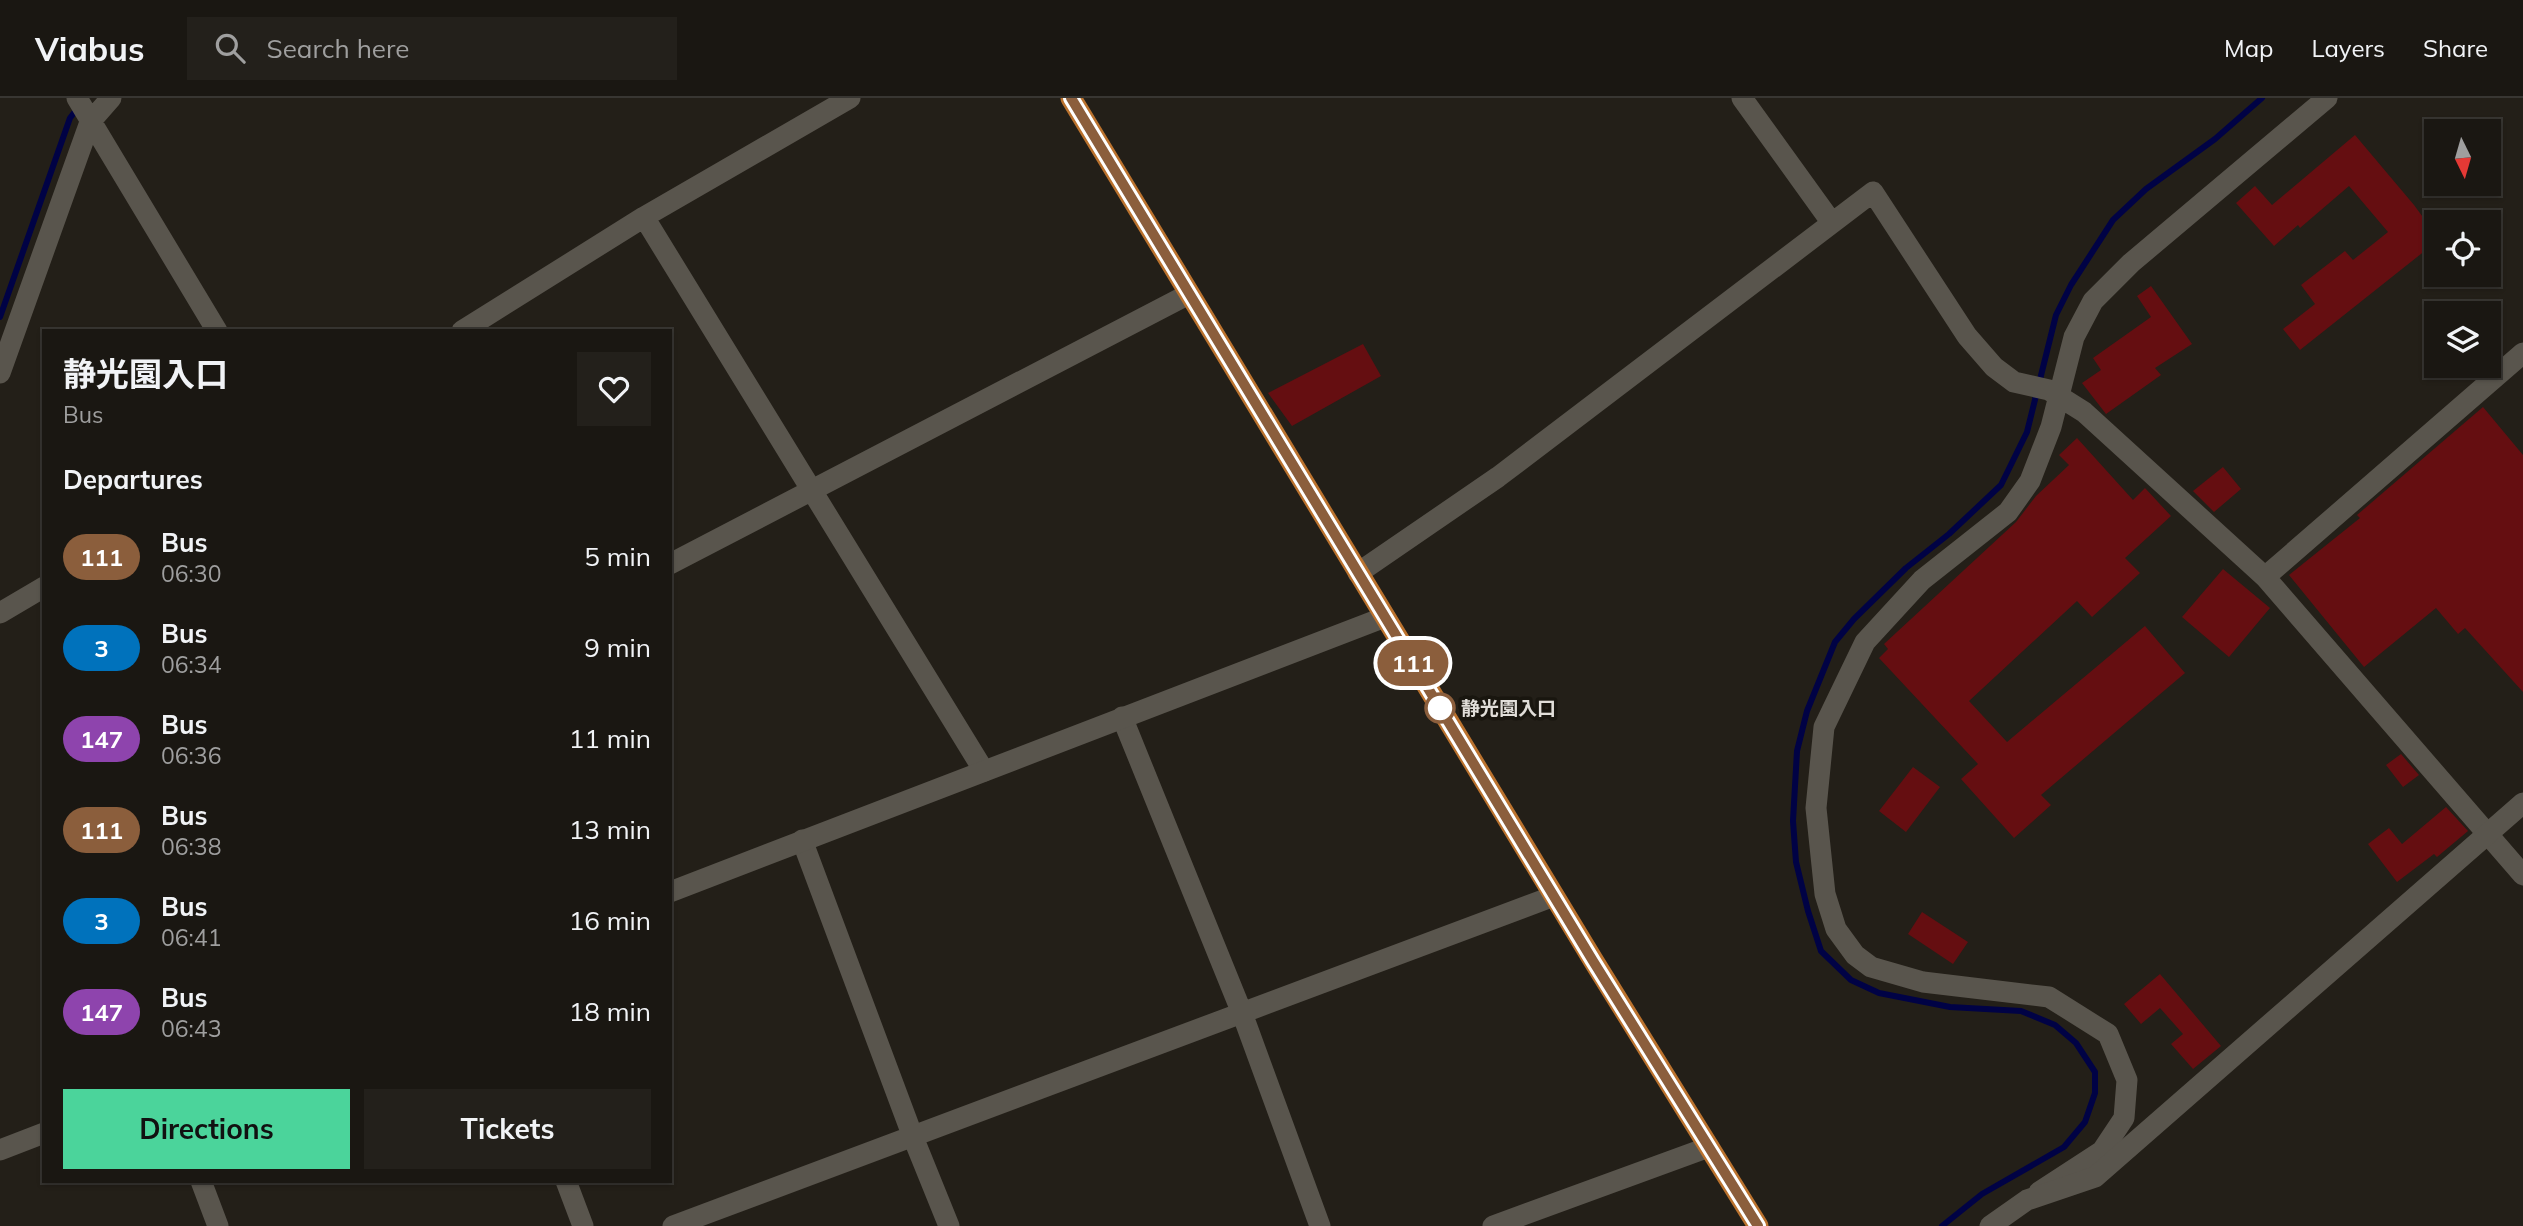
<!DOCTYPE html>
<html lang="en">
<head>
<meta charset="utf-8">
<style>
	body { margin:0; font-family:Mulish,"Noto Sans JP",sans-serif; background:#23201b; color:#f1f3f6; height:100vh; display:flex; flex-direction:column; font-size:26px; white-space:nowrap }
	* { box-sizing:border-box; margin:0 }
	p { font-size:23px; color:#9f9f9f }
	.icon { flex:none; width:38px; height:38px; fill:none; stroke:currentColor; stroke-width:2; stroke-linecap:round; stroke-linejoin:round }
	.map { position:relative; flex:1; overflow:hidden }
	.panel { position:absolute; left:42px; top:231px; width:630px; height:854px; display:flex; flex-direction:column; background:#1a1712; border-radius:0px; box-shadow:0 2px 5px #0004,0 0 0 2px #383632 }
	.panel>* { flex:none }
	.badge { padding:0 14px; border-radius:23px; font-size:24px; line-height:46px }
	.needle { width:46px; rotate:175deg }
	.tools { position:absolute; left:2424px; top:21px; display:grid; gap:14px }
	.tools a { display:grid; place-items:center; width:77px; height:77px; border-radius:0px; background:#1a1712; box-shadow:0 2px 5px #0004,0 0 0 2px #383632; font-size:35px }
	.map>.badge { position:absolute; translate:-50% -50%; box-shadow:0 0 0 4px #fff }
	h2 { padding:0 21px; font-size:26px; line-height:63px }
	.round { display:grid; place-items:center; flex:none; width:74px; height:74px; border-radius:0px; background:#23201b }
	.head { display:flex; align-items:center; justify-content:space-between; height:119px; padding:0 21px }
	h1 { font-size:33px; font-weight:700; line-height:52px }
	.button { display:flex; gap:14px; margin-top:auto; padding:14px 21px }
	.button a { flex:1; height:80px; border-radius:0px; background:#4bd49b; color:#111; font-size:28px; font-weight:700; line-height:80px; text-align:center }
	.button a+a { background:#23201b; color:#f1f3f6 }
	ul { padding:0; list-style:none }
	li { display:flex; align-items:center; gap:21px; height:91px; padding:0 21px }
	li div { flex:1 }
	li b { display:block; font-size:26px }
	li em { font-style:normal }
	li .badge { min-width:77px; font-weight:700; text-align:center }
	header { display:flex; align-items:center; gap:42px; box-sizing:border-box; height:98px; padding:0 35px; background:#1a1712; border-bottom:2px solid #383632 }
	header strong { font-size:33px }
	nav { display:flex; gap:38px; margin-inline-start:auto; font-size:24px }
	.search { width:490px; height:63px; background:#23201b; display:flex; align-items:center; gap:18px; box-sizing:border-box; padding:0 24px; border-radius:0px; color:#9f9f9f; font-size:26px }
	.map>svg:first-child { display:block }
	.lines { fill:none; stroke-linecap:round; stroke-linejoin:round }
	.stream { stroke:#000245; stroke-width:6 }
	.building { fill:#650e11 }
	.minor { stroke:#59554d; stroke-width:21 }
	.tertiary { stroke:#59554d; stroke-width:21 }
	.trunk { stroke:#ba722e; stroke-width:21 }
	.line-casing { stroke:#fff; stroke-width:16 }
	.line { stroke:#8b5e3c; stroke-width:10 }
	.stop-dot { fill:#fff; stroke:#8b5e3c; stroke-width:3.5 }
	.labels { text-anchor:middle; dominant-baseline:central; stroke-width:7; stroke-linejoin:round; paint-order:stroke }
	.stop-label { font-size:19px; font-weight:bold; fill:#e1ded9; stroke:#19160f; text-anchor:start }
</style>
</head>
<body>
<header>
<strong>Viabus</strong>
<div class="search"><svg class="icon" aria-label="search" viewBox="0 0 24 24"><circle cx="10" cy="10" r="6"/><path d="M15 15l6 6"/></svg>Search here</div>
<nav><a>Map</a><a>Layers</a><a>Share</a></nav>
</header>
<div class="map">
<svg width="2523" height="1128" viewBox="0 0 2523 1128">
	<rect width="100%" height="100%" fill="#231f18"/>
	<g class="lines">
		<path class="stream" d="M0,219L70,20L77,11
			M1942,1128L1982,1096L2064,1049L2085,1024L2095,995V974L2076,945L2055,927L2021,913L1950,909L1879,895L1851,882L1821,853L1808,813L1796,764L1793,723L1797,653L1807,613L1835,544L1854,521L1906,470L1949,436L2001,387L2027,334L2056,217L2071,187L2113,122L2146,91L2215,41L2262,0"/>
	</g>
	<path class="building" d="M2355,37L2414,107L2436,137V144L2300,252L2283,231L2315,206L2301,187L2345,153L2353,162L2388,134L2349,88L2300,130L2298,127L2274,148L2236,105L2255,88L2272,107Z
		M2151,188L2192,246L2155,270L2161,277L2106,316L2082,285L2101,272L2093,260L2151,219L2137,198Z
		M1363,246L1381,278L1292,328L1268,295Z
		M2483,309L2523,357V594L2465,530L2458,536L2436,510L2364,569L2289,477L2360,420L2357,417Z
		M2077,340L2133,402L2145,390L2171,418L2125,460L2140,475L2092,519L2077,503L1969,603L2007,644L2145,528L2185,575L2041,697L2051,707L2014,740L1961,681L1978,666L1879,560L1888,551L1884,546L2016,424L2036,398L2069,367L2059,357Z
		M2223,369L2241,391L2214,414L2193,393Z
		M2223,471L2270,510L2229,559L2182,519Z
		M2401,656L2419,677L2403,689L2386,667Z
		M1913,669L1940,689L1906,734L1879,713Z
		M2446,709L2468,733L2437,759L2434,756L2397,784L2368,746L2389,730L2402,746Z
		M1922,814L1968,844L1953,866L1908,836Z
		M2160,876L2221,948L2193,971L2171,946L2183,936L2160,910L2141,926L2124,906Z"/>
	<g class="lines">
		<path class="minor" d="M77,0L217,233
			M1742,0L1832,125
			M644,119L984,673
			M462,233L644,119L850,0
			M0,275L90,24L111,0
			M670,466L1189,196
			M1358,475L1498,379L1873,94L1967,238L1994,269L2014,284L2049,292L2084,314L2265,479L2523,777
			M2265,479L2523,255
			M0,515L44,489
			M1122,619L1242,915L1320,1128
			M802,742L913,1039L949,1128
			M201,1083L218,1128
			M566,1083L583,1128
			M2039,1094L2102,1053L2124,1020L2127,982L2108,936L2049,899L1923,884L1871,869L1855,857L1836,831L1825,796L1816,710L1824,629L1865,544L1922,482L2008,414L2030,383L2051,329L2074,239L2093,203L2131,165L2327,0
			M673,1128L1554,798
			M1493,1128L1709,1049"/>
		<path class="tertiary" d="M670,794L1385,519
			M0,1052L44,1035
			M1990,1128L2027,1102L2095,1079L2523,705"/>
		<path class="trunk" d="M1071,0L1593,862L1758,1128"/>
	</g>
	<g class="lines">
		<g class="line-casing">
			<path id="line" d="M1071,0L1593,863L1758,1128"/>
		</g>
		<use href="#line" class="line"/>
	</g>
	<circle class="stop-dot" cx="1440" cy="610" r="14"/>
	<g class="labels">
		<g class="stop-label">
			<text x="1461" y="610">静光園入口</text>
		</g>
	</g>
</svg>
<div class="tools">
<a><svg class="needle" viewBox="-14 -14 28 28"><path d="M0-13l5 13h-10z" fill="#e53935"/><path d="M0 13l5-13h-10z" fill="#9f9f9f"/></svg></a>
<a><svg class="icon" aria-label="locate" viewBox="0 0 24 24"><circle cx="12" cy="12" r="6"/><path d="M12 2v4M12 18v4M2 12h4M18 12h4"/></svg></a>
<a><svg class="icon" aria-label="layers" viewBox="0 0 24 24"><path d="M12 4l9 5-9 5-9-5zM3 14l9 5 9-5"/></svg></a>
</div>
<b class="badge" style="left:1413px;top:565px;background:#8b5e3c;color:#fff">111</b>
<section class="panel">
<div class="head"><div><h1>静光園入口</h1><p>Bus</p></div><a class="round"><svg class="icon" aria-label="heart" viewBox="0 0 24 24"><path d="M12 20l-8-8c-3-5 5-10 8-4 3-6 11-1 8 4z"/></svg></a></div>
<h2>Departures</h2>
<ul>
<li><span class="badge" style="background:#8b5e3c;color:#fff">111</span><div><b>Bus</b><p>06:30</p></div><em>5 min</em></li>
<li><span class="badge" style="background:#0072bc;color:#fff">3</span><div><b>Bus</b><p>06:34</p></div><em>9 min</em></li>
<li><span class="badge" style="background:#8e44ad;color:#fff">147</span><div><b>Bus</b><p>06:36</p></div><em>11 min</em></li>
<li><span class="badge" style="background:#8b5e3c;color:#fff">111</span><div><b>Bus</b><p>06:38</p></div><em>13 min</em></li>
<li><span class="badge" style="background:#0072bc;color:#fff">3</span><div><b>Bus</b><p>06:41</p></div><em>16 min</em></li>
<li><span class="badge" style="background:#8e44ad;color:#fff">147</span><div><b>Bus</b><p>06:43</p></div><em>18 min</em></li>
</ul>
<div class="button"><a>Directions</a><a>Tickets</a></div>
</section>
</div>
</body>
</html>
